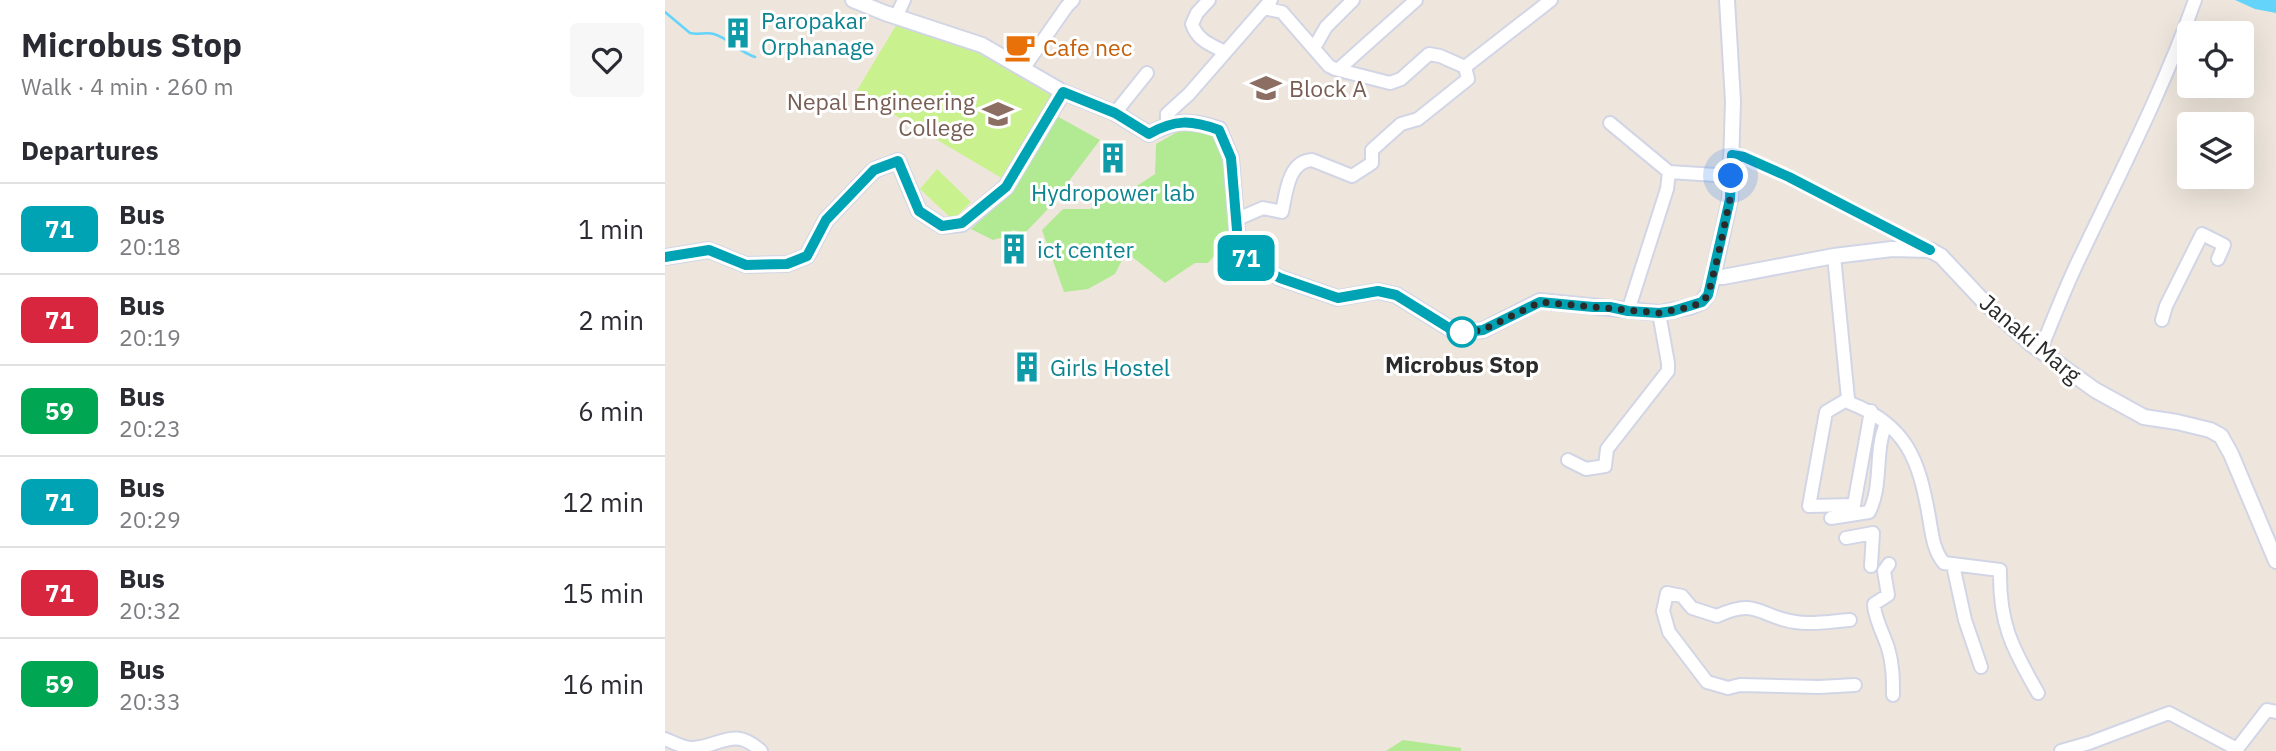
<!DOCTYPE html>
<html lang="en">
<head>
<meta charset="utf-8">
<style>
	body { margin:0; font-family:"IBM Plex Sans",sans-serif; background:#f7f7f7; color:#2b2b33; height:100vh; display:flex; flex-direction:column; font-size:26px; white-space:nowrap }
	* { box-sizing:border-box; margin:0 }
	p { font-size:23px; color:#7c7c81 }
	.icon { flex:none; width:38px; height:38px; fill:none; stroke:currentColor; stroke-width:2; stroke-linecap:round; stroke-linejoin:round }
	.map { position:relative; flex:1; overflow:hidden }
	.sheet { display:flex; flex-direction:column; background:#fff; width:665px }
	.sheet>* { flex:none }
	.badge { padding:0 14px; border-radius:10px; font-size:24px; line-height:46px }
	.tools { position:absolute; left:1512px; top:21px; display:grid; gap:14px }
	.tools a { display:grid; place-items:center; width:77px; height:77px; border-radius:7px; background:#fff; box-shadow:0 7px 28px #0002; font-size:35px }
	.you { position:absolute; width:35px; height:35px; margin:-18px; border:5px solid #fff; border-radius:50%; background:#1a73e8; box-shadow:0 0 0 10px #1a73e833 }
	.map>.badge { position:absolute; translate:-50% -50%; box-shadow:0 0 0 4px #fff }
	h2 { padding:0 21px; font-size:26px; line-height:63px }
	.round { display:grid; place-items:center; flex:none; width:74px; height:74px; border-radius:7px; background:#f7f7f7 }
	.head { display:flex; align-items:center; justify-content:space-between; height:119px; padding:0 21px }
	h1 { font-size:33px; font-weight:800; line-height:52px }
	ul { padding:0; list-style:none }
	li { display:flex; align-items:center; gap:21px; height:91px; padding:0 21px; border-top:2px solid #e1e1e2 }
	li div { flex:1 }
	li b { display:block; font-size:26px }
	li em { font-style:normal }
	li .badge { min-width:77px; font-weight:700; text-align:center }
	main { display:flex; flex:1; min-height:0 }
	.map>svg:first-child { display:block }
	.green { fill:#b2ea93 }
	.pitch { fill:#c9f28e }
	.water { fill:#65d4fa }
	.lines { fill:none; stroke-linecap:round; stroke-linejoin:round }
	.stream { stroke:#65d4fa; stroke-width:2.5 }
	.minor-casing { stroke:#d1d5e5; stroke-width:16 }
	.tertiary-casing { stroke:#d1d5e5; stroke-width:18 }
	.minor { stroke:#fff; stroke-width:12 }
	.tertiary { stroke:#fff; stroke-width:14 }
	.line-casing { stroke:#fff; stroke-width:16 }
	.line { stroke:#00a3b4; stroke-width:10 }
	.walk { stroke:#2b2b2b; stroke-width:7; stroke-dasharray:0 12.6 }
	.stop-dot { fill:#fff; stroke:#00a3b4; stroke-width:3.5 }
	.labels { text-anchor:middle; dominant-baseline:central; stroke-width:6; stroke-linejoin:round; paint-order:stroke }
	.culture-label { font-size:23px; fill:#0d838f; stroke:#fff; text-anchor:start }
	.food-label { font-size:23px; fill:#c56008; stroke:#fff; text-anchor:start }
	.education-label { font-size:23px; fill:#785e54; stroke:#fff; text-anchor:start }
	.street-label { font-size:23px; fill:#2b2b2b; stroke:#fff }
	.stop-label { font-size:23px; font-weight:bold; fill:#2b2b2b; stroke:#fff }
</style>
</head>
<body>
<main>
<section class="sheet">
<div class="head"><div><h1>Microbus Stop</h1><p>Walk · 4 min · 260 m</p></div><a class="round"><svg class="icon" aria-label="heart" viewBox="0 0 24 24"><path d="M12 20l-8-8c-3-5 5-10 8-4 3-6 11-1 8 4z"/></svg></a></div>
<h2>Departures</h2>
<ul>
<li><span class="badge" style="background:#00a3b4;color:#fff">71</span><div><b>Bus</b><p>20:18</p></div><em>1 min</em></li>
<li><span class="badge" style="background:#d7263d;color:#fff">71</span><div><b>Bus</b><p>20:19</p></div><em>2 min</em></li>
<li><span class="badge" style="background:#00a651;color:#fff">59</span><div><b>Bus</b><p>20:23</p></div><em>6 min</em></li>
<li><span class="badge" style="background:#00a3b4;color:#fff">71</span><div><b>Bus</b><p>20:29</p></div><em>12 min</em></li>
<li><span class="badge" style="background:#d7263d;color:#fff">71</span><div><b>Bus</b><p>20:32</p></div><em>15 min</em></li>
<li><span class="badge" style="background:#00a651;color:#fff">59</span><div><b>Bus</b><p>20:33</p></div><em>16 min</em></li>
</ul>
</section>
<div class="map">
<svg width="1611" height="751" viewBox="0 0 1611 751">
	<rect width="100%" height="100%" fill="#eee6dc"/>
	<path class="green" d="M390,115L435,140L382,210L359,234L348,230L342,236L328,240L306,229L339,199Z
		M523,126L555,132L566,157L568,234L543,263H530L500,283L461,252L450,274L423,289L399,292L377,230L398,209H425L448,188L464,191L490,174L491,144Z
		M738,740L796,748V751H721Z"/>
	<path class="pitch" d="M233,22L341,62L392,96L340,180L191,92Z
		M272,169L306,202L288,220L255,189Z"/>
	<path class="water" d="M1570,0H1611V13L1590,9Z"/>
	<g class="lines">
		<path class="stream" d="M0,12L25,33C33,35 41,32 49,34C63,38 74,52 90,57"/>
		<g class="minor-casing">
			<path id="minor" d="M544,0L532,13L527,24C532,40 546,45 560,52
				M599,8L617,12L664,66L670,69L675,68L751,0
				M231,17L239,0
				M649,48L661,27L688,0
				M358,69L402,6L408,0
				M670,69L725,83L736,79L764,54L775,56L800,67
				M450,113L482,73
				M945,123L1004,172L1066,176
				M502,124V114L524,94L606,0
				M1067,155L1079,157L1124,177L1265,250
				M570,220L598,208L617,212C621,194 623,161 647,160L687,176L707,163V150L736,124L753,119L803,79L800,67L886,0
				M1169,256L1183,399L1185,403C1242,425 1254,460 1264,517C1267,534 1268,550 1279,563L1335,570C1334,623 1347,648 1373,693
				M963,311L1002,189L1004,172
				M1497,320L1501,306L1537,234L1559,245L1553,259
				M1375,351C1389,318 1401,285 1417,253C1457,169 1499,88 1530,0
				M1183,399L1161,412L1144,506L1189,505L1206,411
				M903,460L921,469L940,466L942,449L1003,371V363L994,313
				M1166,518L1204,512C1218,485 1209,451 1221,424
				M1181,538L1208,533L1206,566
				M1224,564L1219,571L1223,595L1209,604C1209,617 1219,635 1223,648C1228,664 1228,679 1228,695
				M1288,565L1300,620L1316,667
				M1185,620C1167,621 1148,625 1130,622C1094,617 1093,597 1052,616L1027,608L1017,596L1002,593L998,611L1004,632L1042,682L1063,688L1075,685L1154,687L1190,685
				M0,739C8,742 18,748 27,748C56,747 68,725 96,751
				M1396,751L1424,743L1504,713L1572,749L1602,710L1611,712"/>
		</g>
		<g class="tertiary-casing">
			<path id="tertiary" d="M188,0L220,13L317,45L398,92L450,113L484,134C511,119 526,120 554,129L566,158L574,254L615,278L673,298L713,291L731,295L792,333L818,330L875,301L994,313L1025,307L1037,302L1043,294L1048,277L1065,199L1068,101L1062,0
				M0,257L44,250L81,265L122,264L142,256L161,220L209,170L233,161L254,211L277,226L297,224L341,187L398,92
				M1048,277H1058L1169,256L1227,249L1265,250L1276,256L1322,305L1366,344L1430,390L1479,417L1512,422L1545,430L1556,436L1566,454L1611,561"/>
		</g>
		<use href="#minor" class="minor"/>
		<use href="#tertiary" class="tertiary"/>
	</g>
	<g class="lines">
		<g class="line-casing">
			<path id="line" d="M0,257L44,250L81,265L122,264L142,256L161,220L209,170L233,161L254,211L277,226L297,223L341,187L398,92L450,113L484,134C510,119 526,120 554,130L566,158L574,254L615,278L673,298L713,291L731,295L792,333L818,330L875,302L928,307H945L963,311L994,313L1008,311L1037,302L1043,295L1065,199L1067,155L1079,157L1124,177L1265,250"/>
		</g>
		<use href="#line" class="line"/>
		<path class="walk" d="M797,332L792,333L818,330L875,302L994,313L1025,307L1037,302L1043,295L1053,256L1065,199L1066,176"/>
	</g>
	<defs>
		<g id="building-bare" transform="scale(2.415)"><path d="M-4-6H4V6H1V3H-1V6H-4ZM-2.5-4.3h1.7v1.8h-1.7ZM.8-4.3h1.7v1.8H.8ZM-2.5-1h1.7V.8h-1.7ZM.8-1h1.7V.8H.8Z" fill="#0f9aa8" stroke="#fff" stroke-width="2.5" paint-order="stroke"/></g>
		<g id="cafe-bare" transform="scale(2.415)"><path d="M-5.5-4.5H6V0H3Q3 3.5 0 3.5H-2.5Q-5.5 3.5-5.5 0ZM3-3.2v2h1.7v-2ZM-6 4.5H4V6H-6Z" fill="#e8710a" stroke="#fff" stroke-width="2.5" paint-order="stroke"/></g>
		<g id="university-bare" transform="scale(2.415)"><path d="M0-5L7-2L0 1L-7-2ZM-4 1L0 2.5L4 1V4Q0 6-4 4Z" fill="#8d6e63" stroke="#fff" stroke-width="2.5" paint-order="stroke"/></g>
	</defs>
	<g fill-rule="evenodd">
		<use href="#building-bare" x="73" y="33"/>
		<use href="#cafe-bare" x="355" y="47"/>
		<use href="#university-bare" x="601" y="88"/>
		<use href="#university-bare" x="333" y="114"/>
		<use href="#building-bare" x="448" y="158"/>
		<use href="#building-bare" x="349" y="249"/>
		<use href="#building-bare" x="362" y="367"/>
	</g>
	<circle class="stop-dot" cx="797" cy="332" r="14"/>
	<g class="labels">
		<g class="culture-label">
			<text x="96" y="20">Paropakar<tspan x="96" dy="26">Orphanage</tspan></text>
			<text x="448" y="192" text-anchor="middle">Hydropower lab</text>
			<text x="372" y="249">ict center</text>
			<text x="385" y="367">Girls Hostel</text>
		</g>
		<g class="food-label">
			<text x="378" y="47">Cafe nec</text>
		</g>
		<g class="education-label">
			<text x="624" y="88">Block A</text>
			<text x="310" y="101" text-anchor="end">Nepal Engineering<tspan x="310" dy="26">College</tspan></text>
		</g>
		<g class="street-label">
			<text transform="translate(1366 338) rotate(40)">Janaki Marg</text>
		</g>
		<g class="stop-label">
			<text x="797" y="364">Microbus Stop</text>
		</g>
	</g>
</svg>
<div class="tools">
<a><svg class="icon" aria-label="locate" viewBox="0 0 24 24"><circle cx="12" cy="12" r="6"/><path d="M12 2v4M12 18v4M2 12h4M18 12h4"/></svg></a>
<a><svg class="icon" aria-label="layers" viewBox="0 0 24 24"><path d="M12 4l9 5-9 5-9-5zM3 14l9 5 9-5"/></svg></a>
</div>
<div class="you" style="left:1066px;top:176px"></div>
<b class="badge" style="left:581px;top:258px;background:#00a3b4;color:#fff">71</b>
</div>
</main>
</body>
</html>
